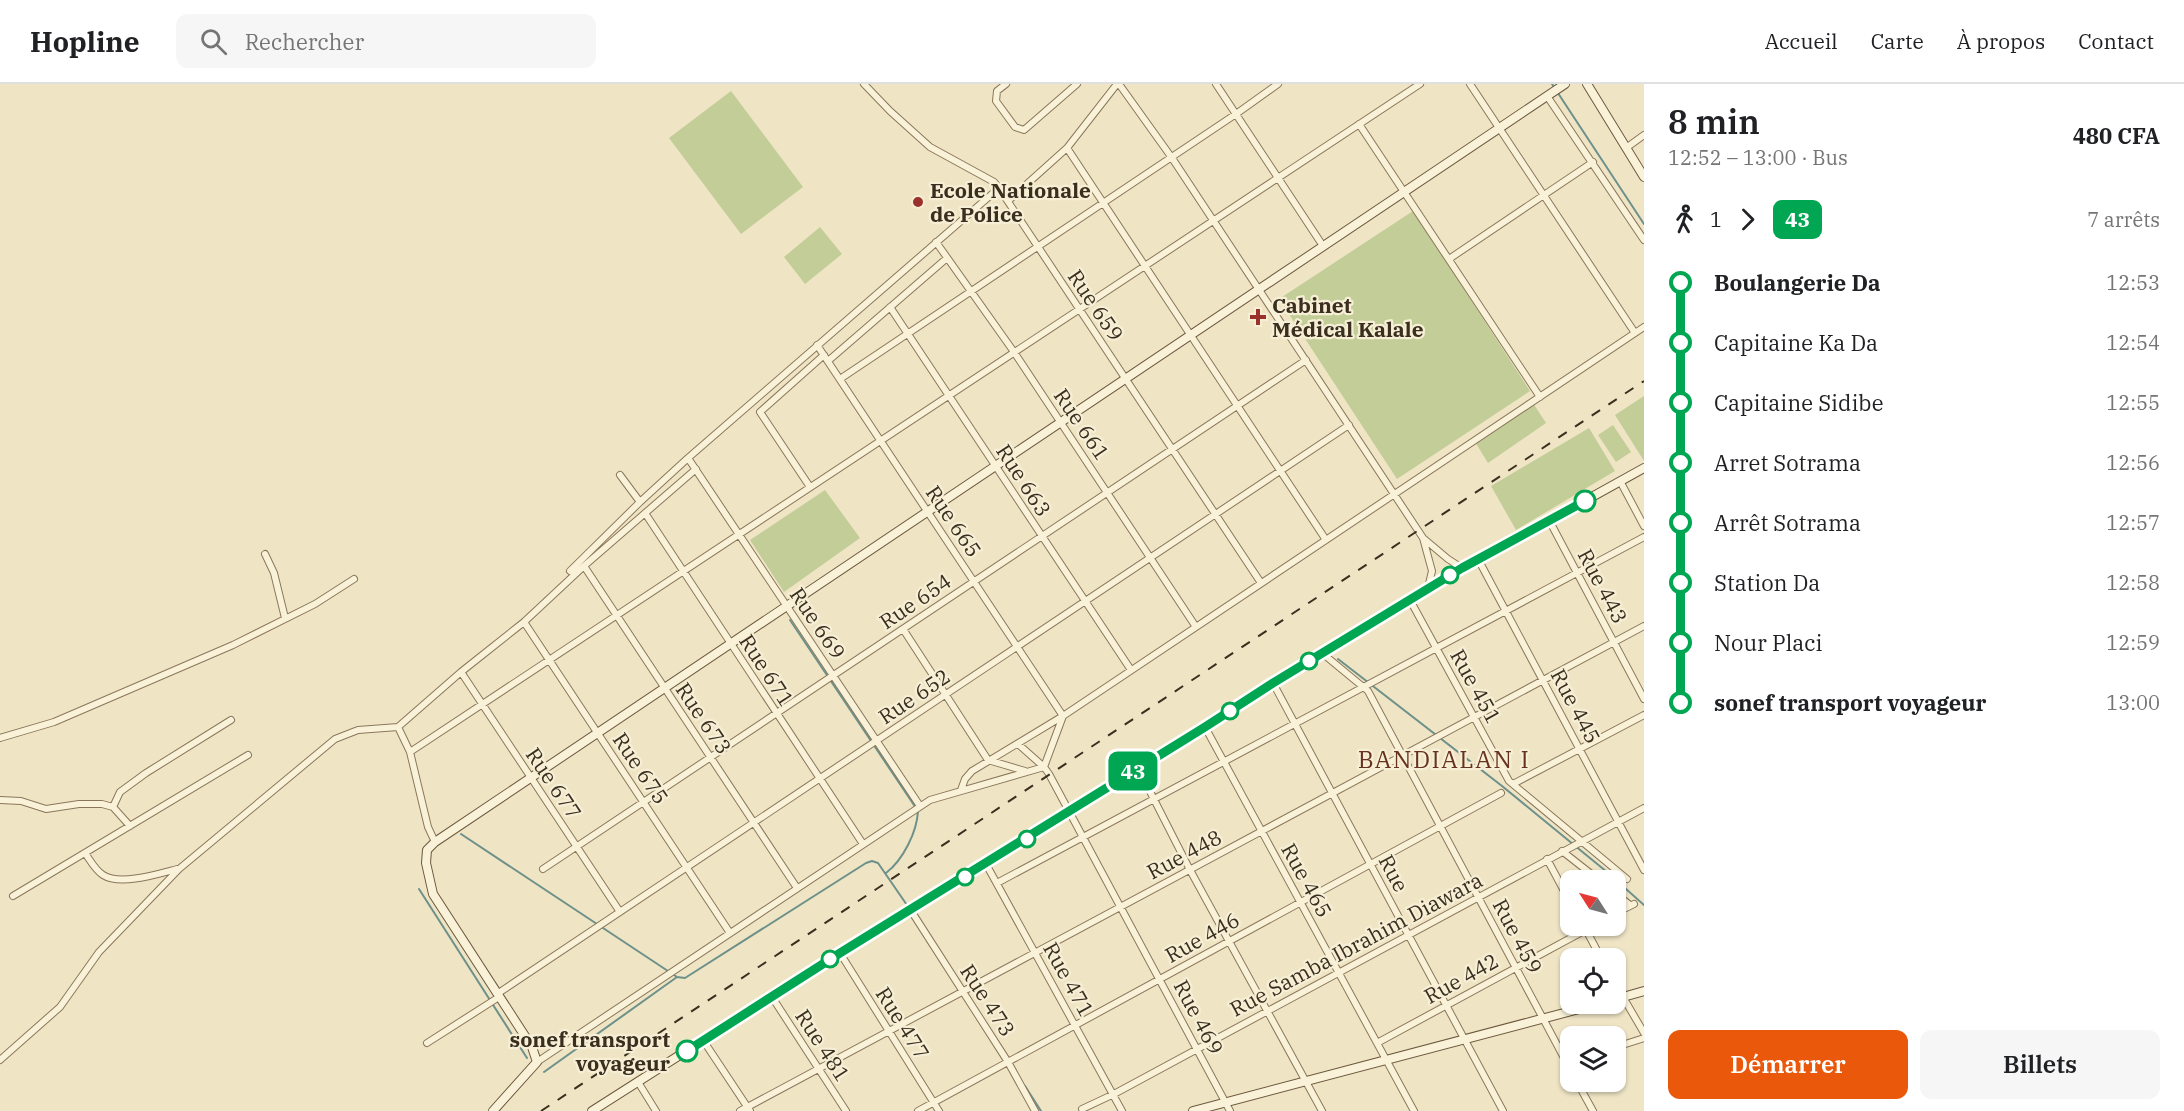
<!DOCTYPE html>
<html lang="fr">
<head>
<meta charset="utf-8">
<style>
	body { margin:0; font-family:"IBM Plex Serif",serif; background:#f6f6f6; color:#202124; height:100vh; display:flex; flex-direction:column; font-size:22px; white-space:nowrap }
	* { box-sizing:border-box; margin:0 }
	p { font-size:20px; color:#757577 }
	.icon { flex:none; width:33px; height:33px; fill:none; stroke:currentColor; stroke-width:2; stroke-linecap:round; stroke-linejoin:round }
	.map { position:relative; flex:1; overflow:hidden }
	.panel { display:flex; flex-direction:column; background:#fff; width:540px }
	.panel>* { flex:none }
	.badge { padding:0 12px; border-radius:9px; font-size:21px; line-height:39px }
	.needle { width:39px; rotate:306deg }
	.buttons { position:absolute; left:1560px; top:786px; display:grid; gap:12px }
	.buttons a { display:grid; place-items:center; width:66px; height:66px; border-radius:12px; background:#fff; box-shadow:0 2px 4px #0004; font-size:30px }
	.map>.badge { position:absolute; translate:-50% -50%; box-shadow:0 0 0 3px #fff }
	.legs { display:flex; align-items:center; gap:9px; height:66px; padding:0 24px; font-size:20px }
	.legs p { margin-inline-start:auto }
	.summary { display:flex; align-items:center; justify-content:space-between; height:102px; padding:0 24px }
	h1 { font-size:33px; font-weight:600; line-height:45px }
	.cta { display:flex; gap:12px; margin-top:auto; padding:12px 24px }
	.cta a { flex:1; height:69px; border-radius:12px; background:#ea580c; color:#fff; font-size:24px; font-weight:600; line-height:69px; text-align:center }
	.cta a+a { background:#f6f6f6; color:#202124 }
	ul { padding:0 24px; list-style:none }
	li { display:flex; align-items:center; gap:21px; height:60px; font-size:22px }
	li i { display:grid; place-items:center; width:9px; height:100%; margin:0 8px; background:currentColor }
	li i::after { content:''; width:15px; height:15px; margin:-8px; border:4px solid; border-radius:50%; background:#fff }
	li p { margin-inline-start:auto }
	li:first-child i { background:linear-gradient(#0000 50%,currentColor 0) }
	li:last-child i { background:linear-gradient(currentColor 50%,#0000 0) }
	header { display:flex; align-items:center; gap:36px; box-sizing:border-box; height:84px; padding:0 30px; background:#fff; border-bottom:2px solid #e0e0e0 }
	header strong { font-size:28px }
	nav { display:flex; gap:33px; margin-inline-start:auto; font-size:21px }
	.search { width:420px; height:54px; background:#f6f6f6; display:flex; align-items:center; gap:15px; box-sizing:border-box; padding:0 21px; border-radius:12px; color:#757577; font-size:22px }
	main { display:flex; flex:1; min-height:0 }
	.map>svg:first-child { display:block }
	.green { fill:#c3cd98 }
	.lines { fill:none; stroke-linecap:round; stroke-linejoin:round }
	.stream { stroke:#6d918a; stroke-width:2 }
	.street-casing { stroke:#8a775b; stroke-width:8 }
	.secondary-casing { stroke:#6c583e; stroke-width:10 }
	.street { stroke:#f9f2d8; stroke-width:6 }
	.secondary { stroke:#f9f2d8; stroke-width:8 }
	.rail { stroke:#3a2e1f; stroke-width:2; stroke-dasharray:10 10; stroke-linecap:butt }
	.line-1-casing { stroke:#fff; stroke-width:14 }
	.line-1 { stroke:#00a651; stroke-width:9 }
	.poi-dot { fill:#9a312a; stroke:#f6efd5; stroke-width:2 }
	.stop-1-dot { fill:#fff; stroke:#00a651; stroke-width:3 }
	.labels { text-anchor:middle; dominant-baseline:central; stroke-width:4.5; stroke-linejoin:round; paint-order:stroke }
	.poi-label { font-size:21px; font-weight:bold; fill:#3a2e1f; stroke:#f6efd5; text-anchor:start }
	.street-label { font-size:21px; fill:#3a2e1f; stroke:#f6efd5 }
	.stop-label { font-size:21px; font-weight:bold; fill:#3a2e1f; stroke:#f6efd5; text-anchor:end }
	.quarter-label { font-size:24px; letter-spacing:1.5px; fill:#67321e; stroke:#f6efd5 }
</style>
</head>
<body>
<header>
<strong>Hopline</strong>
<div class="search"><svg class="icon" aria-label="search" viewBox="0 0 24 24"><circle cx="10" cy="10" r="6"/><path d="M15 15l6 6"/></svg>Rechercher</div>
<nav><a>Accueil</a><a>Carte</a><a>À propos</a><a>Contact</a></nav>
</header>
<main>
<div class="map">
<svg width="1644" height="1027" viewBox="0 0 1644 1027">
	<rect width="100%" height="100%" fill="#efe5c5"/>
	<path class="green" d="M731,7L803,103L741,150L669,54Z
		M1413,127L1530,307L1397,395L1279,215Z
		M820,143L842,170L805,200L784,173Z
		M1644,312V377L1615,331Z
		M1533,319L1546,339L1488,379L1475,358Z
		M1613,341L1631,368L1616,378L1598,351Z
		M1589,344L1615,387L1516,446L1491,402Z
		M825,406L860,454L784,508L750,456Z"/>
	<g class="lines">
		<path class="stream" d="M1552,0L1644,140
			M790,536L918,727C917,748 903,776 886,789
			M1338,575L1502,702L1607,788L1644,821
			M461,750L677,893L685,894L866,779L872,777L878,779L909,824
			M419,805L527,974
			M544,988L677,893
			M1025,1002L1041,1027"/>
		<g class="street-casing">
			<path id="street" d="M864,0L890,27L930,63L994,98L999,104L1261,499
				M1006,0L997,7L996,17L1015,43L1024,46L1077,0
				M1119,0L1172,74L1423,454L1448,475L1462,484
				M1216,0L1323,162
				M1470,0L1635,249
				M1547,12L1644,156
				M1359,40L1540,313
				M1067,64L1326,456
				M1626,64L1644,51
				M1008,117L1067,64L1117,0
				M936,158L1014,268L1196,543
				M1449,175L1593,78
				M890,223L1131,586
				M828,277L947,174
				M840,295L1236,30L1278,0
				M688,374L920,722
				M620,391L640,418
				M1620,397L1644,442
				M810,403L760,328L824,271
				M645,429L863,760
				M1549,436L1644,615
				M1423,454L1432,487L1428,504
				M265,470L274,489L285,534
				M1478,475L1644,786
				M584,482L797,804
				M570,487L640,418L688,374L999,104
				M1410,516L1509,697L1627,795
				M524,538L730,849
				M903,545L988,676L1025,687
				M1322,569L1368,607L1570,985
				M461,588L620,828
				M1273,599L1503,1027
				M1205,643L1414,1027
				M0,654L54,638L233,561L315,520L354,495
				M1018,660L1044,683L1049,690L1230,1027
				M410,668L1420,0
				M1138,684L1190,786L1322,1027
				M1513,700L1644,631
				M961,706L965,695L972,687L1063,632L1644,243
				M0,716L21,717L46,725L79,720H102L113,723L130,742
				M113,723L120,708L146,689L231,636
				M435,758L428,743L410,668L398,643L461,588L524,538L584,482L696,385
				M1562,767L1599,796
				M85,769C90,776 95,786 103,791C120,802 158,790 177,785
				M1547,775L1570,818
				M986,780L1122,1027
				M543,785L1306,276
				M997,799L1644,453
				M1616,810L1630,821
				M13,812L248,671
				M910,825L1008,978L1035,1027
				M1616,829L1634,820
				M1584,842L1601,874
				M840,869L939,1027
				M1616,901L1644,949
				M497,910L1349,341
				M772,913L846,1027
				M703,956L750,1027
				M427,959L499,913
				M1377,959L1593,842
				M1616,963L1644,954
				M0,976L60,923L99,868L179,785L335,655L358,646L398,643
				M537,978L930,716L1044,683L1063,632L817,261
				M638,998L656,1027
				M1577,998L1593,1027
				M1082,1025L1114,1010L1644,724
				M740,1027L1644,542
				M918,1027L1501,709"/>
		</g>
		<g class="secondary-casing">
			<path id="secondary" d="M1587,0L1644,93
				M1616,915L1644,907
				M493,1027L537,978L532,963L433,810L426,779L427,766L435,758L1565,0
				M592,1027L840,869L1070,728L1273,599L1428,504L1644,384
				M1193,1027L1598,920"/>
		</g>
		<use href="#street" class="street"/>
		<use href="#secondary" class="secondary"/>
		<path class="rail" d="M541,1027L1644,297"/>
	</g>
	<g class="lines">
		<g class="line-1-casing">
			<path id="line-1" d="M687,967L840,869L1205,643L1273,599L1462,484L1585,417"/>
		</g>
		<use href="#line-1" class="line-1"/>
	</g>
	<g class="poi-dot">
		<circle cx="918" cy="118" r="6"/>
		<path d="M1255 224h6v6h6v6h-6v6h-6v-6h-6v-6h6z"/>
	</g>
	<g class="stop-1-dot">
		<circle cx="1585" cy="417" r="10"/>
		<circle cx="1450" cy="491" r="8"/>
		<circle cx="1309" cy="577" r="8"/>
		<circle cx="1230" cy="627" r="8"/>
		<circle cx="1027" cy="755" r="8"/>
		<circle cx="965" cy="793" r="8"/>
		<circle cx="830" cy="875" r="8"/>
		<circle cx="687" cy="967" r="10"/>
	</g>
	<g class="labels">
		<g class="poi-label">
			<text x="930" y="106">Ecole Nationale<tspan x="930" dy="24">de Police</tspan></text>
			<text x="1272" y="221">Cabinet<tspan x="1272" dy="24">Médical Kalale</tspan></text>
		</g>
		<g class="street-label">
			<text transform="translate(1096 221) rotate(56)">Rue 659</text>
			<text transform="translate(1082 340) rotate(56)">Rue 661</text>
			<text transform="translate(1024 396) rotate(57)">Rue 663</text>
			<text transform="translate(954 437) rotate(56)">Rue 665</text>
			<text transform="translate(1603 502) rotate(62)">Rue 443</text>
			<text transform="translate(915 517) rotate(-34)">Rue 654</text>
			<text transform="translate(818 539) rotate(56)">Rue 669</text>
			<text transform="translate(767 586) rotate(57)">Rue 671</text>
			<text transform="translate(1476 602) rotate(61)">Rue 451</text>
			<text transform="translate(914 612) rotate(-34)">Rue 652</text>
			<text transform="translate(1576 622) rotate(62)">Rue 445</text>
			<text transform="translate(704 634) rotate(56)">Rue 673</text>
			<text transform="translate(641 684) rotate(56)">Rue 675</text>
			<text transform="translate(554 699) rotate(56)">Rue 677</text>
			<text transform="translate(1184 770) rotate(-28)">Rue 448</text>
			<text transform="translate(1394 789) rotate(62)">Rue</text>
			<text transform="translate(1307 796) rotate(61)">Rue 465</text>
			<text transform="translate(1518 852) rotate(62)">Rue 459</text>
			<text transform="translate(1202 853) rotate(-29)">Rue 446</text>
			<text transform="translate(1356 860) rotate(-28)">Rue Samba Ibrahim Diawara</text>
			<text transform="translate(1461 894) rotate(-29)">Rue 442</text>
			<text transform="translate(1069 895) rotate(61)">Rue 471</text>
			<text transform="translate(988 916) rotate(57)">Rue 473</text>
			<text transform="translate(1199 933) rotate(62)">Rue 469</text>
			<text transform="translate(903 939) rotate(58)">Rue 477</text>
			<text transform="translate(823 961) rotate(57)">Rue 481</text>
		</g>
		<g class="stop-label">
			<text x="670" y="955">sonef transport<tspan x="670" dy="24">voyageur</tspan></text>
		</g>
		<g class="quarter-label">
			<text x="1444" y="675">BANDIALAN I</text>
		</g>
	</g>
</svg>
<div class="buttons">
<a><svg class="needle" viewBox="-14 -14 28 28"><path d="M0-13l5 13h-10z" fill="#e53935"/><path d="M0 13l5-13h-10z" fill="#757577"/></svg></a>
<a><svg class="icon" aria-label="locate" viewBox="0 0 24 24"><circle cx="12" cy="12" r="6"/><path d="M12 2v4M12 18v4M2 12h4M18 12h4"/></svg></a>
<a><svg class="icon" aria-label="layers" viewBox="0 0 24 24"><path d="M12 4l9 5-9 5-9-5zM3 14l9 5 9-5"/></svg></a>
</div>
<b class="badge" style="left:1133px;top:687px;background:#00a651;color:#fff">43</b>
</div>
<section class="panel">
<div class="summary"><div><h1>8 min</h1><p>12:52 – 13:00 · Bus</p></div><b>480 CFA</b></div>
<div class="legs"><svg class="icon" aria-label="walk" viewBox="0 0 24 24"><circle cx="13" cy="4" r="2"/><path d="M13 8l-2 6 4 7M11 14l-3 7M7 12l3-4h3l4 4"/></svg>1<svg class="icon" aria-label="forward" viewBox="0 0 24 24"><path d="M9 5l7 7-7 7"/></svg><b class="badge" style="background:#00a651;color:#fff">43</b><p>7 arrêts</p></div>
<ul>
<li><i style="color:#00a651"></i><b>Boulangerie Da</b><p>12:53</p></li>
<li><i style="color:#00a651"></i><span>Capitaine Ka Da</span><p>12:54</p></li>
<li><i style="color:#00a651"></i><span>Capitaine Sidibe</span><p>12:55</p></li>
<li><i style="color:#00a651"></i><span>Arret Sotrama</span><p>12:56</p></li>
<li><i style="color:#00a651"></i><span>Arrêt Sotrama</span><p>12:57</p></li>
<li><i style="color:#00a651"></i><span>Station Da</span><p>12:58</p></li>
<li><i style="color:#00a651"></i><span>Nour Placi</span><p>12:59</p></li>
<li><i style="color:#00a651"></i><b>sonef transport voyageur</b><p>13:00</p></li>
</ul>
<div class="cta"><a>Démarrer</a><a>Billets</a></div>
</section>
</main>
</body>
</html>
